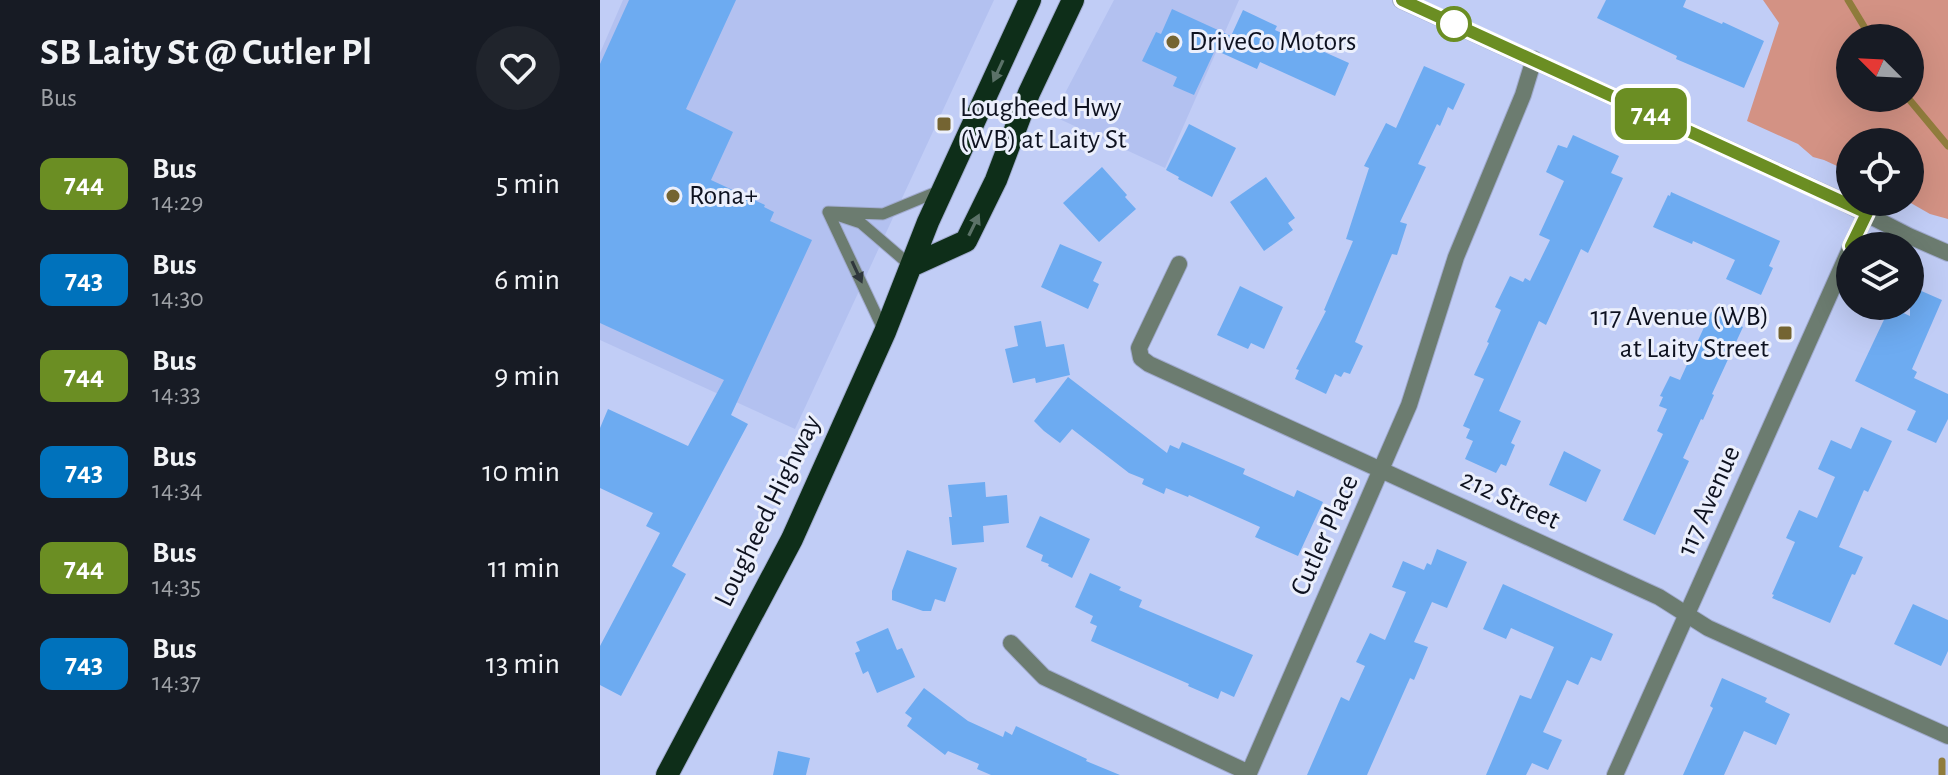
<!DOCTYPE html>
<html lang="en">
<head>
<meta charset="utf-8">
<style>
	body { margin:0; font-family:"Alegreya Sans",sans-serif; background:#20242c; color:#f1f3f6; height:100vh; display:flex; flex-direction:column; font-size:30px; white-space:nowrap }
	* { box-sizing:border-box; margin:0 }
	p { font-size:26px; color:#9ea1a6 }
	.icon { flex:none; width:44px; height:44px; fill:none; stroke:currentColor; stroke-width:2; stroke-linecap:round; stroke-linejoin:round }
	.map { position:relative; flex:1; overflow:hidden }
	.sheet { display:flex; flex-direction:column; background:#171b24; width:600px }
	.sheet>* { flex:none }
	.badge { padding:0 16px; border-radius:12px; font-size:28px; line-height:52px }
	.needle { width:52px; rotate:294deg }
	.controls { position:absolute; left:1236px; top:24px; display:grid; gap:16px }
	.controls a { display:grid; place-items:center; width:88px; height:88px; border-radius:50%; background:#171b24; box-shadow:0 8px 32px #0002; font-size:40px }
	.map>.badge { position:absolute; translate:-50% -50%; box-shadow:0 0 0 4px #fff }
	.round { display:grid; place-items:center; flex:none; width:84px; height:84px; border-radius:42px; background:#20242c }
	.headline { display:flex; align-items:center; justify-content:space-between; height:136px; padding:0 40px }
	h1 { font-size:38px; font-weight:700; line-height:60px }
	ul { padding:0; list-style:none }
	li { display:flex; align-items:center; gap:24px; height:96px; padding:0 40px }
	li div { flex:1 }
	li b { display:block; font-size:30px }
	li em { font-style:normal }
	li .badge { min-width:88px; font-weight:700; text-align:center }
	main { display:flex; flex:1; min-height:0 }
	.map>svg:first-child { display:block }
	.built { fill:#b3c1f0 }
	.green { fill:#d39284; fill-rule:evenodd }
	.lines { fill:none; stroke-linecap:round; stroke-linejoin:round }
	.stream { stroke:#907c3c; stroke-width:7 }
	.building { fill:#6dabf1 }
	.service-casing { stroke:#a1abcf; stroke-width:13 }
	.minor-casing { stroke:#a1abcf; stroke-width:18 }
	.tertiary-casing { stroke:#a1abcf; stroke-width:18 }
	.trunk-casing { stroke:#a1abcf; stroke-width:24 }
	.service { stroke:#6c7c70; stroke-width:11 }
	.minor { stroke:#6c7c70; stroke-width:16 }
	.tertiary { stroke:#6c7c70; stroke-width:16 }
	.trunk { stroke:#0e2e19; stroke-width:22 }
	.oneway { fill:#5b7268 }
	.oneway2 { fill:#2f373c }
	.line-casing { stroke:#fff; stroke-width:18 }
	.line { stroke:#6b8e23; stroke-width:12 }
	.stop-dot { fill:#fff; stroke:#6b8e23; stroke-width:4 }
	.poi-dot { fill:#746432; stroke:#ebeffc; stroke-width:3 }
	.labels { text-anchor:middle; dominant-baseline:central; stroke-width:6; stroke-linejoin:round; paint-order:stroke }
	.poi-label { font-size:28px; fill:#0e1220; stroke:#ebeffc; text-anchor:start }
	.street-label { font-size:28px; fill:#0e1220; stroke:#ebeffc }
</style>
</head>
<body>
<main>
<section class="sheet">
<div class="headline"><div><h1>SB Laity St @ Cutler Pl</h1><p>Bus</p></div><a class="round"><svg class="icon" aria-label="heart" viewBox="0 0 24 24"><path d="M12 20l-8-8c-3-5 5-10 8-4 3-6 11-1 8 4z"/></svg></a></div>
<ul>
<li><span class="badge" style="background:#6b8e23;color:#fff">744</span><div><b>Bus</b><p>14:29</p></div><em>5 min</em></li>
<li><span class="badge" style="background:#0072bc;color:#fff">743</span><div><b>Bus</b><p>14:30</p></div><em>6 min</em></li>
<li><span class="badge" style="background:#6b8e23;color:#fff">744</span><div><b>Bus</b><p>14:33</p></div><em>9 min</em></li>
<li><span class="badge" style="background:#0072bc;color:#fff">743</span><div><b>Bus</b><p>14:34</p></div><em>10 min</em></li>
<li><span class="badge" style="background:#6b8e23;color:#fff">744</span><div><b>Bus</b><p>14:35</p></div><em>11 min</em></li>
<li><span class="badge" style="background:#0072bc;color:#fff">743</span><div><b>Bus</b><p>14:37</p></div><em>13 min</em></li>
</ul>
</section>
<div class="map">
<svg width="1348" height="775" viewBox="0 0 1348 775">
	<rect width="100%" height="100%" fill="#c1cdf6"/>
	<path class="built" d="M23,0H394L195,429L0,340V53Z
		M514,0H639L565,168L453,116Z"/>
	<path class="green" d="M1163,0H1348V219L1330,214L1309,202L1310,142H1250V172L1224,160L1213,157L1198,144L1147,121L1179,23ZM1250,38H1310V98H1250Z"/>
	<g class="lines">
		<path class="stream" d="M1248,0L1271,38
			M1308,98L1348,146
			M1342,761V775"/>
	</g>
	<path class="building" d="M29,0H136L86,109L133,132L111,180L165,205L164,207L174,212L170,221L212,240L131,415L148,424L72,566L86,574L21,696L0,685V646L60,533L46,526L53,513L0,488V428L8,409L88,446L124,380L0,323V64Z
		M1006,0H1086L1083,7L1122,24L1123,22L1164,41L1144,88L1076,59L1077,56L997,18Z
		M572,9L631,36L643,10L677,26L675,30L749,63L735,96L660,62L657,69L615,50L594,95L573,86L577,77L542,61L556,32L561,34Z
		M824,66L865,84L853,110L848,107L840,126L837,124L818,164L826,167L800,222L807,224L797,255L792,254L755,342L763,346L750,374L744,372L741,377L735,374L726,394L695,379L699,370L696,369L726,311L724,310L753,241L746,239L769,168L764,166L786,123L796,128Z
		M589,124L636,148L612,197L578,179L579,177L566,170Z
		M973,135L1019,156L1011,173L1023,178L988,253L981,249L946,325L939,321L899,411L921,421L911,443L915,445L906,466L901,464L896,473L865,459L873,441L866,438L870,429L863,426L884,379L874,375L889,343L887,342L901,310L895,307L910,276L923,282L925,278L930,281L950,240L939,235L964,181L946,172L958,145L967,148Z
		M502,167L527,195L525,197L536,209L499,242L463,203Z
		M666,177L695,218L688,223L693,230L664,251L630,202Z
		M1071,192L1180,241L1169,266L1173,268L1161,295L1126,279L1135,260L1093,241L1092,244L1053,227L1068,195L1070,196Z
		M460,244L502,262L493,281L499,284L488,309L441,287Z
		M640,286L683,307L664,349L651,343L648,349L617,335Z
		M1310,286L1342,300L1312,369L1317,372L1314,378L1348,394V419L1336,443L1307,430L1316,411L1255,381L1290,307L1310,316Z
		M1111,312L1143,327L1112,394L1114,395L1103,420L1101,419L1083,458L1089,461L1055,535L1023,520L1063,434L1057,431L1067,409L1059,406L1063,397L1060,396L1070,376L1080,380Z
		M441,321L446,347L464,344L470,375L436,383L435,378L413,383L405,349L418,346L414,326Z
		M468,377L567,453L570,445L579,449L582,442L645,469L643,474L694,497L697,490L723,502L698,556L655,537L660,527L589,495L588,497L566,488L564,494L542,484L544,479L529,473L472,429L460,443L444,431L434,421Z
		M1261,427L1292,441L1268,492L1264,490L1239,547L1263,557L1255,575L1252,574L1230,623L1172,598L1174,595L1172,594L1195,542L1186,538L1199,510L1217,518L1235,477L1218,469L1231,440L1251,449Z
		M964,451L1001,470L986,502L949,485Z
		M385,482L386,497L407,495L409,523L383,526L384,542L352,545L349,517H352L348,485Z
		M440,516L490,539L472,578L448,566L449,564L441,561L443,555L426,547Z
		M837,549L867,562L847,608L832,602L814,642L828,647L814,680L810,678L767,775H707L741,697L749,701L765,666L756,662L770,633L785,640L806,592L792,587L803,561L824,570L827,563L831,565Z
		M307,550L357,568L345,602L335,599L331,611H323L292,600V591Z
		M490,573L521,587L519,590L542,600L539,607L653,655L634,697L621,691L618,699L588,686L589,684L491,641L497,626L490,623L493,616L475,607Z
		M903,584L1013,634L1001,661L991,657L978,685L967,680L943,732L962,740L948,770L932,763L926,775H886L920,695L931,699L954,647L911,628L906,639L883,629Z
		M1313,604L1348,620V651L1341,666L1294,644Z
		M288,628L297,650L302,648L315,677L277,693L268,671L263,674L255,653L260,651L256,642Z
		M1122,678L1167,698L1165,702L1190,714L1176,745L1144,731L1124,775H1083L1113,708L1110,706Z
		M324,688L368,721L403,737L405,731L412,735L416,726L487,759L486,761L520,775H391L377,769L379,764L348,751L345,755L307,726L312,718L305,713Z
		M178,751L210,758L206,775H173Z"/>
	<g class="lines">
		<g class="service-casing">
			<path id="service" d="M228,212L284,331
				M228,212L283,214L339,191
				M240,216L261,223L311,266"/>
		</g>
		<g class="minor-casing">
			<path id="minor" d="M579,264L539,348L541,358L549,364L1059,597L1108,628L1348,736
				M411,643L444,677L649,773L809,405L856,257L923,95L934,59"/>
		</g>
		<g class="tertiary-casing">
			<path id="tertiary" d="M801,0L1235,198L1309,236L1348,253
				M1251,246L1267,213
				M1015,775L1250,249"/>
		</g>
		<g class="trunk-casing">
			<path id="trunk" d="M311,266L366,241L396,180L429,93L473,0
				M67,775L192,539L285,332L328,222L430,0"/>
		</g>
		<use href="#service" class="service"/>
		<use href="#minor" class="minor"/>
		<use href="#tertiary" class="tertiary"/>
		<use href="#trunk" class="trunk"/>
	</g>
	<defs><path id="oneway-solid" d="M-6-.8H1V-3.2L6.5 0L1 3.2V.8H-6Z" transform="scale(2)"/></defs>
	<g class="oneway">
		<use href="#oneway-solid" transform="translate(398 71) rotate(115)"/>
		<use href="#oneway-solid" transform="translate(374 225) rotate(-64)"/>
	</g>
	<use class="oneway2" href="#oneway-solid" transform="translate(257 272) rotate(65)"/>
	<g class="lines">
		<g class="line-casing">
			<path id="line" d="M802,0L1267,213L1251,246"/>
		</g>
		<use href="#line" class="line"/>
	</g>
	<circle class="stop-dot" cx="854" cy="24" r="16"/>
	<g class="poi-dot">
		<circle cx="573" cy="42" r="8"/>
		<rect x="336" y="116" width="16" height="16" rx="4"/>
		<circle cx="73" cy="196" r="8"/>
		<rect x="1177" y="325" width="16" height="16" rx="4"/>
	</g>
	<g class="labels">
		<g class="poi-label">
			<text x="589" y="42">DriveCo Motors</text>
			<text x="360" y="108">Lougheed Hwy<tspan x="360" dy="32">(WB) at Laity St</tspan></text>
			<text x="89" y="196">Rona+</text>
			<text x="1169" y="317" text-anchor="end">117 Avenue (WB)<tspan x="1169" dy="32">at Laity Street</tspan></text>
		</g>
		<g class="street-label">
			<text transform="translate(910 500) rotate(25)">212 Street</text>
			<text transform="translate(1109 501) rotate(-66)">117 Avenue</text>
			<text transform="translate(168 511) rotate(-64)">Lougheed Highway</text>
			<text transform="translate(725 535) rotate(-66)">Cutler Place</text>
		</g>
	</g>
</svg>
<div class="controls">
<a><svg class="needle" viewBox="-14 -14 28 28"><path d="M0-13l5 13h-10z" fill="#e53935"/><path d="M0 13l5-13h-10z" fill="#9ea1a6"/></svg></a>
<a><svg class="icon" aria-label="locate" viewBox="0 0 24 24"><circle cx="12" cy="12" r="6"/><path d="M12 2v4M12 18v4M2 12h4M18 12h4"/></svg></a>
<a><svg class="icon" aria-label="layers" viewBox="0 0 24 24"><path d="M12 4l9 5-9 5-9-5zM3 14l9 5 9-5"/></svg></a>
</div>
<b class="badge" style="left:1051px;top:114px;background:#6b8e23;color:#fff">744</b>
</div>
</main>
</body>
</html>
